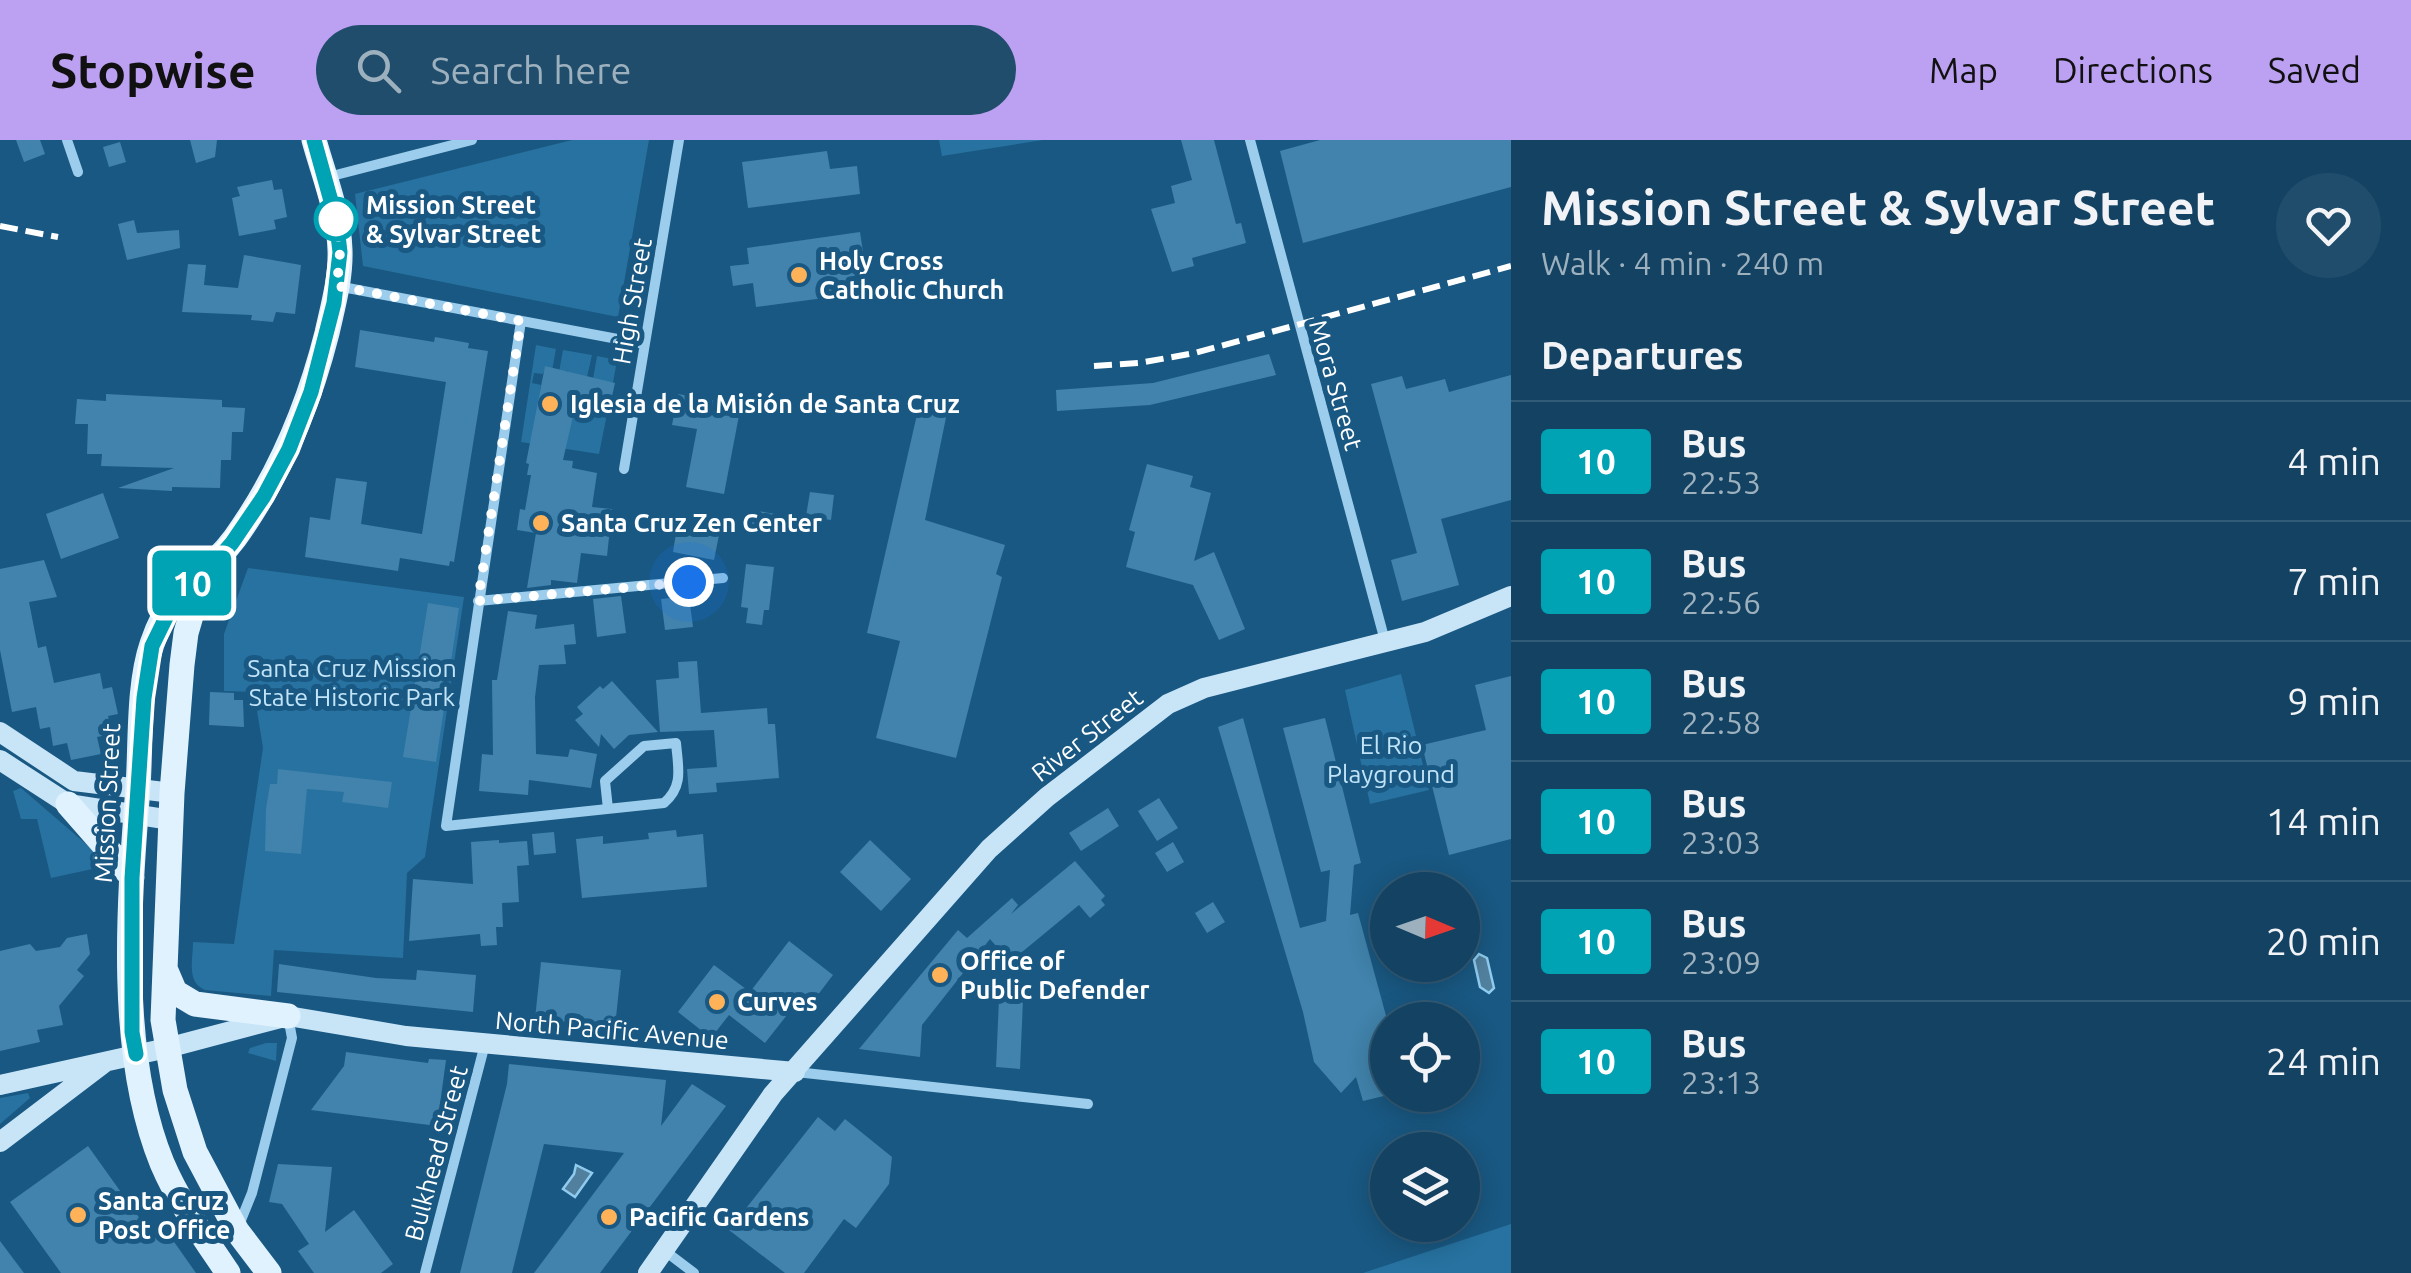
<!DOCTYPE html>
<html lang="en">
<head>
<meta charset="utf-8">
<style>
	body { margin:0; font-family:Ubuntu,sans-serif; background:#204d6b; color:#f1f3f6; height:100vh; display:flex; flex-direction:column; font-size:38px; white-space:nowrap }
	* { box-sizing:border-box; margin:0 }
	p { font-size:32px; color:#9db0be }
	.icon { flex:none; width:55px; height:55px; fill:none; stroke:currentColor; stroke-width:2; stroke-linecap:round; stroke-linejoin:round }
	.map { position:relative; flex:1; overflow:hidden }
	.sheet { display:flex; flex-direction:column; background:#134262; width:900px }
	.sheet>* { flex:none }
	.badge { padding:0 20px; border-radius:8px; font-size:35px; line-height:65px }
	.needle { width:65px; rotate:92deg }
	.tools { position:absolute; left:1370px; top:732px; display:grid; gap:20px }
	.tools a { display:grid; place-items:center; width:110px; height:110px; border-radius:50%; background:#134262; box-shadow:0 5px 25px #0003,0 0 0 2px #325b77; font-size:50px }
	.you { position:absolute; width:50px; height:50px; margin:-25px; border:8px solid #fff; border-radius:50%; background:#1a73e8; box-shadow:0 0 0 15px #1a73e833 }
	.map>.badge { position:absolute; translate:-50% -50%; box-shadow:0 0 0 5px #fff }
	h2 { padding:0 30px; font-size:38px; line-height:90px }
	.round { display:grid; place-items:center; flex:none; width:105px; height:105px; border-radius:52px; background:#204d6b }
	.headline { display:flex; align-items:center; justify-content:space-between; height:170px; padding:0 30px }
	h1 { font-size:48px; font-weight:600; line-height:75px }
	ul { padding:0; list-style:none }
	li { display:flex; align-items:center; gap:30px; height:120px; padding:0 30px; border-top:2px solid #325b77 }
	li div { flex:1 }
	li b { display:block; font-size:38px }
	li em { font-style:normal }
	li .badge { min-width:110px; font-weight:700; text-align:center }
	header { display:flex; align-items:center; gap:60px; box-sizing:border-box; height:140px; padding:0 50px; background:#bca0f2; color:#111 }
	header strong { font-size:48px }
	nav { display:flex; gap:55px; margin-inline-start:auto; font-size:35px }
	.search { width:700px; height:90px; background:#204d6b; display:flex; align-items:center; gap:25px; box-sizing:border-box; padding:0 35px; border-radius:55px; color:#9db0be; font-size:38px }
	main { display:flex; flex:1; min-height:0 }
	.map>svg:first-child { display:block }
	.green { fill:#2772a0 }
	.water { fill:#51809e; stroke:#8fcbee; stroke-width:2.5 }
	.building { fill:#4183ac }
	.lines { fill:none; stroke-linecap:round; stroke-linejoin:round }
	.street { stroke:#9ccdec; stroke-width:10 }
	.secondary { stroke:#c8e5f8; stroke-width:20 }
	.primary { stroke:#e1f2ff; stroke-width:25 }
	.rail { stroke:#fff; stroke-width:6; stroke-dasharray:18 8; stroke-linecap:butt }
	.line-casing { stroke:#fff; stroke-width:22 }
	.line { stroke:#00a3b4; stroke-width:15 }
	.walk { stroke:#fff; stroke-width:10; stroke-dasharray:0 18 }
	.stop-dot { fill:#fff; stroke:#00a3b4; stroke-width:5 }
	.poi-dot { fill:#ffb257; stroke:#195882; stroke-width:4 }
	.labels { text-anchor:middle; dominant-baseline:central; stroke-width:10; stroke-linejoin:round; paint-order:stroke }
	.stop-label { font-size:25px; font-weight:bold; fill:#fff; stroke:#195882; text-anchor:start }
	.poi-label { font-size:25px; font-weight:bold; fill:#fff; stroke:#195882; text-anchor:start }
	.street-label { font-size:25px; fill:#fff; stroke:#195882 }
	.park-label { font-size:25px; fill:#c1e4f9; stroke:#195882 }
</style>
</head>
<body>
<header>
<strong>Stopwise</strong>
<div class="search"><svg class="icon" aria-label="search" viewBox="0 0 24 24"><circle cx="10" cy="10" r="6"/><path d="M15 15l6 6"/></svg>Search here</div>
<nav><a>Map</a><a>Directions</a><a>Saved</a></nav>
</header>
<main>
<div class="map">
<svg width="1511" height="1133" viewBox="0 0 1511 1133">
	<rect width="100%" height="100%" fill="#195882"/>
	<path class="green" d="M572,0H649L618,177L363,126L355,54Z
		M939,0H1043L942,16Z
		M536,205L556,209L552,231L546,226L543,234L534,233L532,243L541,245L537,272L564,254L609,264L599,314L521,302Z
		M563,210L592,215L587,237L568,234L567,230L565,234L559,232Z
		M597,216L617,220L613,243L593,239Z
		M248,428L464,457L425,717L407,733L403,818L274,810L271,856L205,850C186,842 193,820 193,802L234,804L263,608L254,552L224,551V494Z
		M1401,534L1429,650L1370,664L1345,550Z
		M21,648L93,710L97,728L51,738L37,679H21L13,651Z
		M266,903H277L276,921L248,913L250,908Z
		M28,953L30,958L0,984V958Z
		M1511,1084V1133H1363Z"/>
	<path class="water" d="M1479,814L1487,818L1494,848L1489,853L1480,847L1474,820Z
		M576,1025L592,1033L575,1057L563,1049L574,1034Z"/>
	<path class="building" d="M16,0H40L45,14L24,22Z
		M190,0H217L215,17L196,23Z
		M1181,0H1214L1236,84L1241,83L1246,103L1192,118L1194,126L1172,132L1151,69L1175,63L1171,46L1192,40Z
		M1320,0H1511V47L1303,103L1280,11Z
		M120,2L126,22L109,27L103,7Z
		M827,11L830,29L857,26L860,54L748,68L742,22Z
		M272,40L274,50L282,49L287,77L274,80L276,89L239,96L232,58L240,56L237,47Z
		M134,80L137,93L179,90L180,108L127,120L118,84Z
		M860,92L869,152L756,167L753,143L733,146L730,126L749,124L747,108Z
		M244,115L301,125L295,174L276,172L273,182L251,180L252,175L182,172L188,124L206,125L204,145L238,148Z
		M360,190L434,202L435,197L469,203L468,208L488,211L454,422L450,421L449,426L400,418L398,431L305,417L310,377L330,380L336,338L367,342L361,384L422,394L446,242L355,227Z
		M1269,214L1276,235L1150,265L1057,271L1056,250L1153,243Z
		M545,226L615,243L610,265L577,259L563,320L573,321L572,328L597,333L592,367L612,369L607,416L581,413L577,443L551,440V445L527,448L536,393L517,390L520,369L525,370L531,335H527L529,324L526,323Z
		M1511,235V360L1441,379L1459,445L1402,461L1391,420L1417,413L1371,244L1402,236L1406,249L1445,239L1449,252Z
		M106,254L222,260V267L245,268L243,292H232L231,320H221L220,348L172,347V351L118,348L174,328L101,326L102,314H87L88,284H75L77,259L106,261Z
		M678,254L741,265L724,354L686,347L697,289L672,285Z
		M921,257L949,263L925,380L1005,405L996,434L1002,437L956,618L876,598L900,501L867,493Z
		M1147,324L1193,336L1190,347L1211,353L1194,421L1214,412L1245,489L1219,500L1193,445L1126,427L1135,392L1129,390Z
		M810,352L834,355L831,380L806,376Z
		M103,353L119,398L61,419L46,374Z
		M752,370L781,375L778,391L750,386Z
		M677,387L719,395L714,420L673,412Z
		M44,420L57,457L29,462L38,508L46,506L54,543L100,533L103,549L112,547L118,574L108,576L112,594L97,597L101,614L71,620L67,603L53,606L50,587L40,589L36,567L12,572L0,510V429Z
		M746,424L774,427L769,470H764L762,485L746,483L748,468L741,467Z
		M621,456L626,493L597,497L593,459Z
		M689,456L693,487L665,490L661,459Z
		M428,463L459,468L436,622L403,617Z
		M508,471L537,475L535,489L574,484L576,504L564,505L566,524L539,525L535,557L536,614L568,617L570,609L597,614L591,648L529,640L528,655L479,651L482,614L493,615L492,540H497Z
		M697,521L701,573L767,568L768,584H775L779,638L716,643L717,652L689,654L687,629L717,627L714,590L660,592L656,540L679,538L678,522Z
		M1511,536V699L1449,715L1422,605L1486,590L1475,545Z
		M612,541L658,592L629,595L614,609L601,594L599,607L575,580L583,574L577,567L600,546L603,549Z
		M210,552L234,553V560H243L244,587L209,585Z
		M1243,578L1300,788L1326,781L1330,730L1321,732L1283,588L1325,578L1361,723L1354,725L1350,775L1358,773L1388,883V955L1363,961L1356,937L1341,953L1314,922L1303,872L1218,587Z
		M278,629L392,642L388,668L342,662L344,652L307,649L301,714L265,711L266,669L270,644H277Z
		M1159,658L1178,688L1157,701L1138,671Z
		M1108,668L1119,686L1081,711L1069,693Z
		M676,690L677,697L703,694L707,747L582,758L576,699L603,696V704L649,699L648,693Z
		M554,692L556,713L534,715L532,694Z
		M499,700V703L527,701L529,725L517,726L519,762L502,763L503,787H496L497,805L481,806L480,794L409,801L413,739L473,744L471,702Z
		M870,700L911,739L881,771L840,732Z
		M1173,702L1184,722L1167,732L1155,713Z
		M1075,721L1105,756L1101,760L1105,765L1090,778L1079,765L1010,822L990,799L922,885L920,917L859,909L958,790L967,798L1012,758L1018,765L1011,774Z
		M1213,762L1225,782L1207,793L1195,773Z
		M87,794L90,814L77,830L84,836L59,866L63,885L37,890L40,902L0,911V811L30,804L36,811L60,807L67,798Z
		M789,801L833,835L804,873L794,866L765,903L729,875L711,898L678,872L714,825L750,852Z
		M541,822L621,830L615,887L535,879Z
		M279,824L376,838L416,840L417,830L476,835L473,872L277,852Z
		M999,859L1023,860L1020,929L996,927Z
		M346,912L428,923L429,919L446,920L437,986L311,970L344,926Z
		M509,924L666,940L661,986L692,944L726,966L600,1133H534L624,1013L544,1004L512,1133H460L507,944Z
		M818,977L835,991L845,979L892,1017L889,1044L856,1088L844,1079L804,1133H785L729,1090Z
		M88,1006L153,1097L165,1089L196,1133H61L10,1062Z
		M278,1024L332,1027L325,1092L354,1070L393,1124L381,1133H314L298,1111L309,1104L282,1064L269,1062Z
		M0,1101L24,1133H0Z"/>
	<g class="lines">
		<path class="street" d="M67,0L78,32
			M1250,0L1385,501
			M328,37L472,0
			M337,146L644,204
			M521,181L446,686L664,663C684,646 678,627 676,603L644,606L605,641L608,669
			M624,329L679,0
			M478,461L723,438
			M796,932L1088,964
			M239,1085L252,1053L292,898L288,876
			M665,1111L694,1133
			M425,1133L485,904"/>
		<path class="secondary" d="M0,592L74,641L172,653
			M0,620L68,664L171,680
			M0,945L167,908L288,876L406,896L795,932
			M0,1002L104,923
			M648,1133L773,954L989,709L1047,657L1168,564L1204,548L1425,492L1511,456"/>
		<path class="primary" d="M203,435L186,493L182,525L172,653L163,880L175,950L195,1012L237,1091L269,1133
			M68,664L132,737
			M166,831L175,852L195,864L288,876
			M228,1133C204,1097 179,1063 162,1023C117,913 129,763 138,647C141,604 138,545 152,504C157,489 169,462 181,451C200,434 219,420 235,398C280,335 308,268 327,193C333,166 341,138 340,110C339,73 324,36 314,0"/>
		<path class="rail" d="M0,86L58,97
			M1094,226L1139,223L1195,213L1511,126"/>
	</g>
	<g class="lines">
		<g class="line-casing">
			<path id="line" d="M136,914L132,892V738L144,558L152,506L178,453L204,435L232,403L264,356L289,309L311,252L334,163L340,112L336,79L314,0"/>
		</g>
		<use href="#line" class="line"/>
		<path class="walk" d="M336,79L340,112L337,146L521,181L478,461L689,442"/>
	</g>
	<circle class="stop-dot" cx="336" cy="79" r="20"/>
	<g class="poi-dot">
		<circle cx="799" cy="135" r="10"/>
		<circle cx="550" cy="264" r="10"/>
		<circle cx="541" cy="383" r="10"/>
		<circle cx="940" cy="835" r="10"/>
		<circle cx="717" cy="862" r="10"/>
		<circle cx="78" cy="1075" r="10"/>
		<circle cx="609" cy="1077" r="10"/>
	</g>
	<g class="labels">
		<g class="stop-label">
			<text x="366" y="65">Mission Street<tspan x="366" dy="29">&amp; Sylvar Street</tspan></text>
		</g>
		<g class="poi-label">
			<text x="819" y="121">Holy Cross<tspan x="819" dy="29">Catholic Church</tspan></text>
			<text x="570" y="264">Iglesia de la Misión de Santa Cruz</text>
			<text x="561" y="383">Santa Cruz Zen Center</text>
			<text x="960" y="821">Office of<tspan x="960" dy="29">Public Defender</tspan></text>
			<text x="737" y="862">Curves</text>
			<text x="98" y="1061">Santa Cruz<tspan x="98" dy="29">Post Office</tspan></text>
			<text x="629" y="1077">Pacific Gardens</text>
		</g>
		<g class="street-label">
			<text transform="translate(632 161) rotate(-80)">High Street</text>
			<text transform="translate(1336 245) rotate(74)">Mora Street</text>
			<text transform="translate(1087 595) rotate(-38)">River Street</text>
			<text transform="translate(107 663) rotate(-87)">Mission Street</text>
			<text transform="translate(612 890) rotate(5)">North Pacific Avenue</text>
			<text transform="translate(436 1013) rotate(-75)">Bulkhead Street</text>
		</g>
		<g class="park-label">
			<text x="352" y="528">Santa Cruz Mission<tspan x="352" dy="29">State Historic Park</tspan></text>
			<text x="1391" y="605">El Rio<tspan x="1391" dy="29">Playground</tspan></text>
		</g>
	</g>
</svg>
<div class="tools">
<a><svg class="needle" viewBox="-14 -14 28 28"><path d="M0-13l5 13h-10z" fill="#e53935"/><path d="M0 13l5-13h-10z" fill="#9db0be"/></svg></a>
<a><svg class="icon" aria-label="locate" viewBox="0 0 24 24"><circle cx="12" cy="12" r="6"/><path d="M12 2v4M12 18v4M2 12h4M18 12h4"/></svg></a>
<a><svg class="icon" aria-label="layers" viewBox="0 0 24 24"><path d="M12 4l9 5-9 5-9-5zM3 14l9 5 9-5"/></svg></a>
</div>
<div class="you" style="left:689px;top:442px"></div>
<b class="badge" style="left:192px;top:443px;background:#00a3b4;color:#fff">10</b>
</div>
<section class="sheet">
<div class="headline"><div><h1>Mission Street &amp; Sylvar Street</h1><p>Walk · 4 min · 240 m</p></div><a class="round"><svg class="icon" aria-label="heart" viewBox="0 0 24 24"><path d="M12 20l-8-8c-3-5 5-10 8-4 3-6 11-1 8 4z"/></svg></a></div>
<h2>Departures</h2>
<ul>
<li><span class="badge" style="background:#00a3b4;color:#fff">10</span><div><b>Bus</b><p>22:53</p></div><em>4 min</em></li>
<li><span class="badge" style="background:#00a3b4;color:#fff">10</span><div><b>Bus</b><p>22:56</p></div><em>7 min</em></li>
<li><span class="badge" style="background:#00a3b4;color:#fff">10</span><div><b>Bus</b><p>22:58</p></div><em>9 min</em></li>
<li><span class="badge" style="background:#00a3b4;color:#fff">10</span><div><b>Bus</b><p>23:03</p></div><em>14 min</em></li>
<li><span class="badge" style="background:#00a3b4;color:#fff">10</span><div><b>Bus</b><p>23:09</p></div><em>20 min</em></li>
<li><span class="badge" style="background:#00a3b4;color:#fff">10</span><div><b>Bus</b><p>23:13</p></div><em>24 min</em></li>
</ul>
</section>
</main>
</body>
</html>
